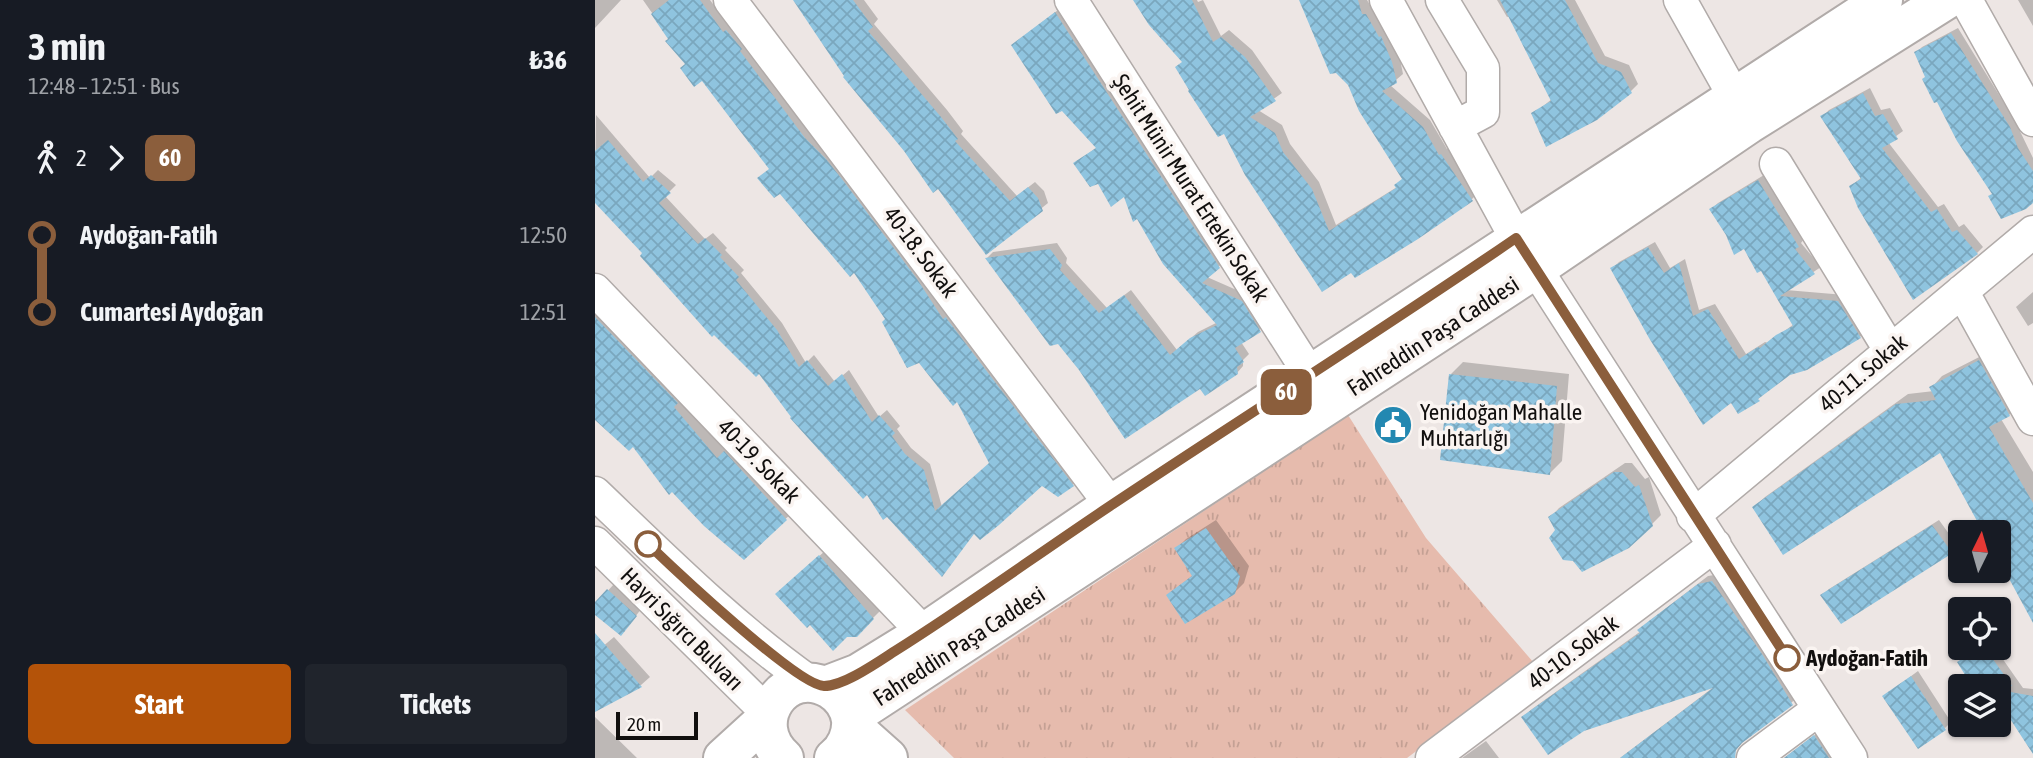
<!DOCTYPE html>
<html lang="en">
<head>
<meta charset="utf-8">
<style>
	body { margin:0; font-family:"Asap Condensed",sans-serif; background:#20242c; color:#f1f3f6; height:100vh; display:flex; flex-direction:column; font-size:26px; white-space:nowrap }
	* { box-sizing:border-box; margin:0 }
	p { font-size:23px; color:#9ea1a6 }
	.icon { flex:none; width:38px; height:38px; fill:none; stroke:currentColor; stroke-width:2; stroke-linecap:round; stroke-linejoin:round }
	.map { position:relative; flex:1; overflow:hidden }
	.side { display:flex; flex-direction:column; background:#171b24; width:595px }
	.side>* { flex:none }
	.badge { padding:0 14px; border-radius:10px; font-size:24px; line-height:46px }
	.needle { width:46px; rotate:5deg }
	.controls { position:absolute; left:1353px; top:520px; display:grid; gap:14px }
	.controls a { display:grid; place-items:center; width:63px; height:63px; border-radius:7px; background:#171b24; box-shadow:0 2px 5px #0004; font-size:35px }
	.scale { position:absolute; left:21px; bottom:18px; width:82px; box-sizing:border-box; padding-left:7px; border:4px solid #110f0e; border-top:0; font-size:19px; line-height:24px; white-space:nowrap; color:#110f0e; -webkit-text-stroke:5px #faf4f1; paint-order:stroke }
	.map>.badge { position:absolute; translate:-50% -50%; box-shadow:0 0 0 4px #fff }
	.legs { display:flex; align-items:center; gap:10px; height:77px; padding:0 28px; font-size:23px }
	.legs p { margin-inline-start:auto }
	.overview { display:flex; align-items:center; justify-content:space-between; height:119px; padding:0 28px }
	h1 { font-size:38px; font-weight:700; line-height:52px }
	.button { display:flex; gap:14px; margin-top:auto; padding:14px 28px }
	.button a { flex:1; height:80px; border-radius:7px; background:#b45309; color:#fff; font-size:28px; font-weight:700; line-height:80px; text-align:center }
	.button a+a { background:#20242c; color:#f1f3f6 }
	ul { padding:0 28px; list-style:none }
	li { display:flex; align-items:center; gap:24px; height:77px; font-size:26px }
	li i { display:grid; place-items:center; width:10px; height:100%; margin:0 9px; background:currentColor }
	li i::after { content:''; width:18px; height:18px; margin:-9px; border:5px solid; border-radius:50%; background:#171b24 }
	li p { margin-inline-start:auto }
	li:first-child i { background:linear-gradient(#0000 50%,currentColor 0) }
	li:last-child i { background:linear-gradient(currentColor 50%,#0000 0) }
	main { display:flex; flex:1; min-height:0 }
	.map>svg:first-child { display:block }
	.park { fill:url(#park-tufts) }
	.shadow { fill:#0003 }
	.building { fill:url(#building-cross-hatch) }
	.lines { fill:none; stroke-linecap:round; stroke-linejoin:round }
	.minor-casing { stroke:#b1aba9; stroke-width:35 }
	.major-casing { stroke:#b1aba9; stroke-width:42 }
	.minor { stroke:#fff; stroke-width:32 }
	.major { stroke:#fff; stroke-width:38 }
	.line-1-casing { stroke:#fff; stroke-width:16 }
	.line-1 { stroke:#8b5e3c; stroke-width:10 }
	.stop-1-dot { fill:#fff; stroke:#8b5e3c; stroke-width:3.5 }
	.labels { text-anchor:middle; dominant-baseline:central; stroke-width:7; stroke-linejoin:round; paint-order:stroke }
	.street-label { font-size:23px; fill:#110f0e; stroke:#faf4f1 }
	.poi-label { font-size:23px; fill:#110f0e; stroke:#faf4f1; text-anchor:start }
	.stop-label { font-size:23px; font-weight:bold; fill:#110f0e; stroke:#faf4f1; text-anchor:start }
</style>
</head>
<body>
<main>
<section class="side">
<div class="overview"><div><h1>3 min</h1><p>12:48 – 12:51 · Bus</p></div><b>₺36</b></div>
<div class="legs"><svg class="icon" aria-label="walk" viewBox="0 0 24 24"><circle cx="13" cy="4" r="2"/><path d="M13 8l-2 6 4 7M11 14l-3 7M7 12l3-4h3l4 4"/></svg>2<svg class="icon" aria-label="forward" viewBox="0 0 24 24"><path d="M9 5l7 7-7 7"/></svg><b class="badge" style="background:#8b5e3c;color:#fff">60</b></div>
<ul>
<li><i style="color:#8b5e3c"></i><b>Aydoğan-Fatih</b><p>12:50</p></li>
<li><i style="color:#8b5e3c"></i><b>Cumartesi Aydoğan</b><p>12:51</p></li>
</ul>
<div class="button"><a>Start</a><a>Tickets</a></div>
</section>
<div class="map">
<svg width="1438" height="758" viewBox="0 0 1438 758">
	<defs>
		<pattern id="park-tufts" width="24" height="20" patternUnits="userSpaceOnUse" patternTransform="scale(1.75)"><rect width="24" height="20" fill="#e6bbad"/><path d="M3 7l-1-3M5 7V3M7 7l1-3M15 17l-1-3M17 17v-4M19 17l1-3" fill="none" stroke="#c4a094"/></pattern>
		<pattern id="building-cross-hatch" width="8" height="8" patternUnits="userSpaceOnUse" patternTransform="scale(1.75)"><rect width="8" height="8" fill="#8fc4df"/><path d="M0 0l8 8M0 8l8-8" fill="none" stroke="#7aa7be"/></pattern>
	</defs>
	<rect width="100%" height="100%" fill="#ede6e4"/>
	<path class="park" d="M753,415L831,538L939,663L812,758H359L310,710Z"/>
	<path class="shadow" d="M0,0H26L0,28Z
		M48,0H115L135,27L138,25L484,478L477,485L447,483L380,532L272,493L164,372L0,201L1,115L55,178L63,170L81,185L70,196L110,239L118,233L132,248L130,250L149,270L146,273L187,323L211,363L219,355L240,382L254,370L284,417L292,410L305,426L302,429L316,448L335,464L347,507L396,463L363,399L292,319L260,270L176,168L107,78L92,63Z
		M200,0H269L283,19L279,24L352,110L368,131L366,134L422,196L440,182L449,191L453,203L392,252Z
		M540,0H602L603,2L608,0L626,36L634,30L657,50L687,93L663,110L687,125L695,144L724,182L741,225L802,187L808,178L706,0H772L804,54L808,74L795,85L835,120L852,149L854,148L884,192L877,199L761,276L629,131L588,61Z
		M902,0H980L1010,56L1034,65L1043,84L1036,91L938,114L957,99L915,16L912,17Z
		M1423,0H1438V26Z
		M467,7L630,261L612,277L653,295L671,325L646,342L654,354L648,360V366L642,373L606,386L485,369L392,258L398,252L462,243L472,258L471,263L512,308L536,290L582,350L603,332L623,322L530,194L503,182L481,163L502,147L425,39Z
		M1363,28L1420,121L1438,158V200L1430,208L1399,193L1321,53L1327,47Z
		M1275,88L1286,110L1295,108L1308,131L1293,142L1343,207L1349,204L1364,227L1369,224L1388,247L1382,253L1256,186L1267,177L1228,116L1234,110Z
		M1169,175L1209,239L1206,243L1226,267L1191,290L1250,295L1271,330L1265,337L1194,374L1163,399L1144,412L1137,400L1017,269L1024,262L1060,242L1075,268L1090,259L1104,310L1120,304L1151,354L1170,342L1173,343L1199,324L1166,268L1150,246L1133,234L1116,209L1123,203Z
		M1438,292V323L1433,326L1421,307Z
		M0,300L131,451L138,444L199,511L149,558L38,444L0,416Z
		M1396,351L1425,404L1414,415L1406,419L1438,472V603L1431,607L1404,557V532H1390L1345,451L1159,507L1170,497L1313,394L1339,391L1337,387L1347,376Z
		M868,362L974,374L967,461L955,473L856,374Z
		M1030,463H1037L1050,479L1054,477L1066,515L1056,525L963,531L955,518L964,508Z
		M621,520L654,566L649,583L639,593L573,595L598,575L582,548L591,539Z
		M1344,520L1362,545L1356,552L1247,622L1227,595L1234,589Z
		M231,550L285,611L261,635L189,588Z
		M1126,574L1206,695L1152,737L1140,751L1130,758H1025L1120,686L928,717L937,709L1046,631L1053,622L1113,576Z
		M19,584L47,608L32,627L0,613V605Z
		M19,637L55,677L46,685L0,710V653Z
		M1383,648H1400L1428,688L1438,689V750L1408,706L1404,710V686H1379L1364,663Z
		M1323,671L1356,722L1350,728L1289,696Z
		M0,717L42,758H0Z
		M1228,729L1246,758H1189Z
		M891,741L904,758H867Z"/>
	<path class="building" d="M74,0H105L128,32L131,30L147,49L145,51L210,138L231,159L250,183L322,279L348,319L351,317L352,319L479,486L463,497L447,486L404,525L385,540L379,534L347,577L292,517L288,520L272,495L268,499L195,418L196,417L164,374L161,377L119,335L117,337L45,256L47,253L0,203V151L13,140L48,182L56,175L76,193L64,203L103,244L110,238L127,255L125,257L144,277L141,280L182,330L204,367L212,360L233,386L247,374L277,422L284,415L300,433L297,436L310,454L329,470L340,511L394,463L362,402L358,406L324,363L312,368L287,322L290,319L259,273L255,277L185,194L179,198L162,178L174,169L107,81L99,87L85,68L90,64L70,41L73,39L56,14Z
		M198,0H258L278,27L273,31L346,117L363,139L360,141L415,201L433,187L443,198L448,211L391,255L343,189L338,193L309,151L248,77L249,76Z
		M538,0H597L618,42L626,37L650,57L681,101L655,117L680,133L688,152L717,189L734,231L801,188L799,185L807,179L764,111L753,85L741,73L735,74L704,0H763L767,14H771L784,37L786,36L797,62L802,83L787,91L828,127L844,155L846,154L878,201L823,239L760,278L756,273L727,292L650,175L629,134L623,137L593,91L594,90L580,67L587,62L554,25Z
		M905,0H970L1003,63L1026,72L1037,93L1002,120L951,147L936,113L956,101Z
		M460,12L625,268L607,283L647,301L666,332L640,348L649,362L642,367L643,374L610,396L605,389L530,439L484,370L463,344L455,346L390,258L455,249L467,265L465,270L504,313L529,295L575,355L595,338L622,325L568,264L542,219L538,222L529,197L516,207L503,184L495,187L478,163L501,148L467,111L461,114L416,45Z
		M1356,33L1415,127L1423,148L1438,171V203L1431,209L1406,219L1393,196L1397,194L1362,141L1342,102L1339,103L1327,79L1330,77L1319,52Z
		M1268,93L1280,116L1288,114L1303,139L1287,148L1336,212L1342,209L1357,232L1362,230L1383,254L1318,300L1263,208L1254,186L1266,179L1225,116Z
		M1163,180L1204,247L1200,249L1220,274L1185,296L1243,301L1266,338L1212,370L1195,375L1163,399L1165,401L1143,414L1136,403L1108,425L1054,338L1015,268L1053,247L1069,273L1084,263L1098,316L1113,309L1144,359L1163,347L1165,348L1181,335L1198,326L1166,271L1162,273L1149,249L1139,255L1131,235L1114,209Z
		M0,317L83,403L79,407L122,458L129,451L192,520L149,560L109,526L77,492L74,495L38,447L34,451L0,420Z
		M1384,360L1415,416L1394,427L1438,503V623L1404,560V523L1388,532L1345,453L1188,555L1157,507L1301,404L1341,400L1334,387Z
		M854,374L962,386L955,475L845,460Z
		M1019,472H1027L1040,487L1044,485L1058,526L1034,548L987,572L978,561L968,560L954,538L960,530L953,517Z
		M1337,525L1353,547V556L1246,624L1225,595Z
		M611,528L645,576L640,594L590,624L571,595L597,576L579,548Z
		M224,555L279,619L262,637H252L238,651L215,625L212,628L180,594Z
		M1117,581L1167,654L1198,705L1147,743L1141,750L1140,758H1025L1118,688L989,731L953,755L926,717L1045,633L1042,630L1103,584Z
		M12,589L42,616L26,636L0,615V602Z
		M0,633L47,687L0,712Z
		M1384,648H1390L1417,686H1377L1362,662Z
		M1316,676L1351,730L1323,749L1287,696Z
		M1404,690L1438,696V754L1404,702Z
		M1219,735L1234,758H1189Z"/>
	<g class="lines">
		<g class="minor-casing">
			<path id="minor" d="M135,0L516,505
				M476,0L716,376
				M791,0L921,238L1256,758
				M847,0L888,68V112L860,127
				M1085,0L1139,96
				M1371,0L1438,120
				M1181,164L1295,350
				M0,290L329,633
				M1367,291L1438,419
				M0,493C69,559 138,628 216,683
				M1098,516L1438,232
				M0,543L174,714
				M837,758L1120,545
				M1158,758L1224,709"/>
		</g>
		<g class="major-casing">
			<path id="major" d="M230,686L264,673L329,633L516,505L1288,0
				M256,717L942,268L1154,124L1351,0
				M256,725L293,758
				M128,758L173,717
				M189,758C149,723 190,663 235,689C246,696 254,706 256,720C257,734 251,749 239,758"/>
		</g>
		<use href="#minor" class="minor"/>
		<use href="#major" class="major"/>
	</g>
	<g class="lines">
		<g class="line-1-casing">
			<path id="line-1" d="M53,544C78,568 203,686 229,686C249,686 283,662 300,651C373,605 443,554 515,506C650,416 787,330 921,238L1192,658"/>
		</g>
		<use href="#line-1" class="line-1"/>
	</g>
	<defs>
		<g id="civic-disc" transform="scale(2.0125)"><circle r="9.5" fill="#2388b1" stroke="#faf4f1"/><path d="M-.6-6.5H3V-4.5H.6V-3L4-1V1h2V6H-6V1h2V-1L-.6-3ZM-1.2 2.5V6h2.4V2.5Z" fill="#fff"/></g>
	</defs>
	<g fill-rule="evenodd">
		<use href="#civic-disc" x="798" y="425"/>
	</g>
	<g class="stop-1-dot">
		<circle cx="53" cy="544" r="12"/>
		<circle cx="1192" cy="658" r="12"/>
	</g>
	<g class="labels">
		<g class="street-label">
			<text transform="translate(596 188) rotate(57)">Şehit Münir Murat Ertekin Sokak</text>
			<text transform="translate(326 252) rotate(53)">40-18. Sokak</text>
			<text transform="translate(838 336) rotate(-33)">Fahreddin Paşa Caddesi</text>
			<text transform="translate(1268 373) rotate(-40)">40-11. Sokak</text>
			<text transform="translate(164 461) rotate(46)">40-19. Sokak</text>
			<text transform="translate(87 629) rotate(45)">Hayri Sığırcı Bulvarı</text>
			<text transform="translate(364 646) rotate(-33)">Fahreddin Paşa Caddesi</text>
			<text transform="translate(978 652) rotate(-37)">40-10. Sokak</text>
		</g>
		<g class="poi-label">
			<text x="825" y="412">Yenidoğan Mahalle<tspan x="825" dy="26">Muhtarlığı</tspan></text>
		</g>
		<g class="stop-label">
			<text x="1211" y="658">Aydoğan-Fatih</text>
		</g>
	</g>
</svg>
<div class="controls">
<a><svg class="needle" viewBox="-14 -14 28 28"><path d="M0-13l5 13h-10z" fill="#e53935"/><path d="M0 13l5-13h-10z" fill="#9ea1a6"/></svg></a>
<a><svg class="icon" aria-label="locate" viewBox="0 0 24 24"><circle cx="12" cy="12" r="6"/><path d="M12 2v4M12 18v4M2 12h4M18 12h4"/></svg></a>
<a><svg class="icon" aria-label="layers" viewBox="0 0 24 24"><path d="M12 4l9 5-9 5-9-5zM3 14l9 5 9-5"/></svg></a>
</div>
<div class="scale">20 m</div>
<b class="badge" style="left:691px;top:392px;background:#8b5e3c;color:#fff">60</b>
</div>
</main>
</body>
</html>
